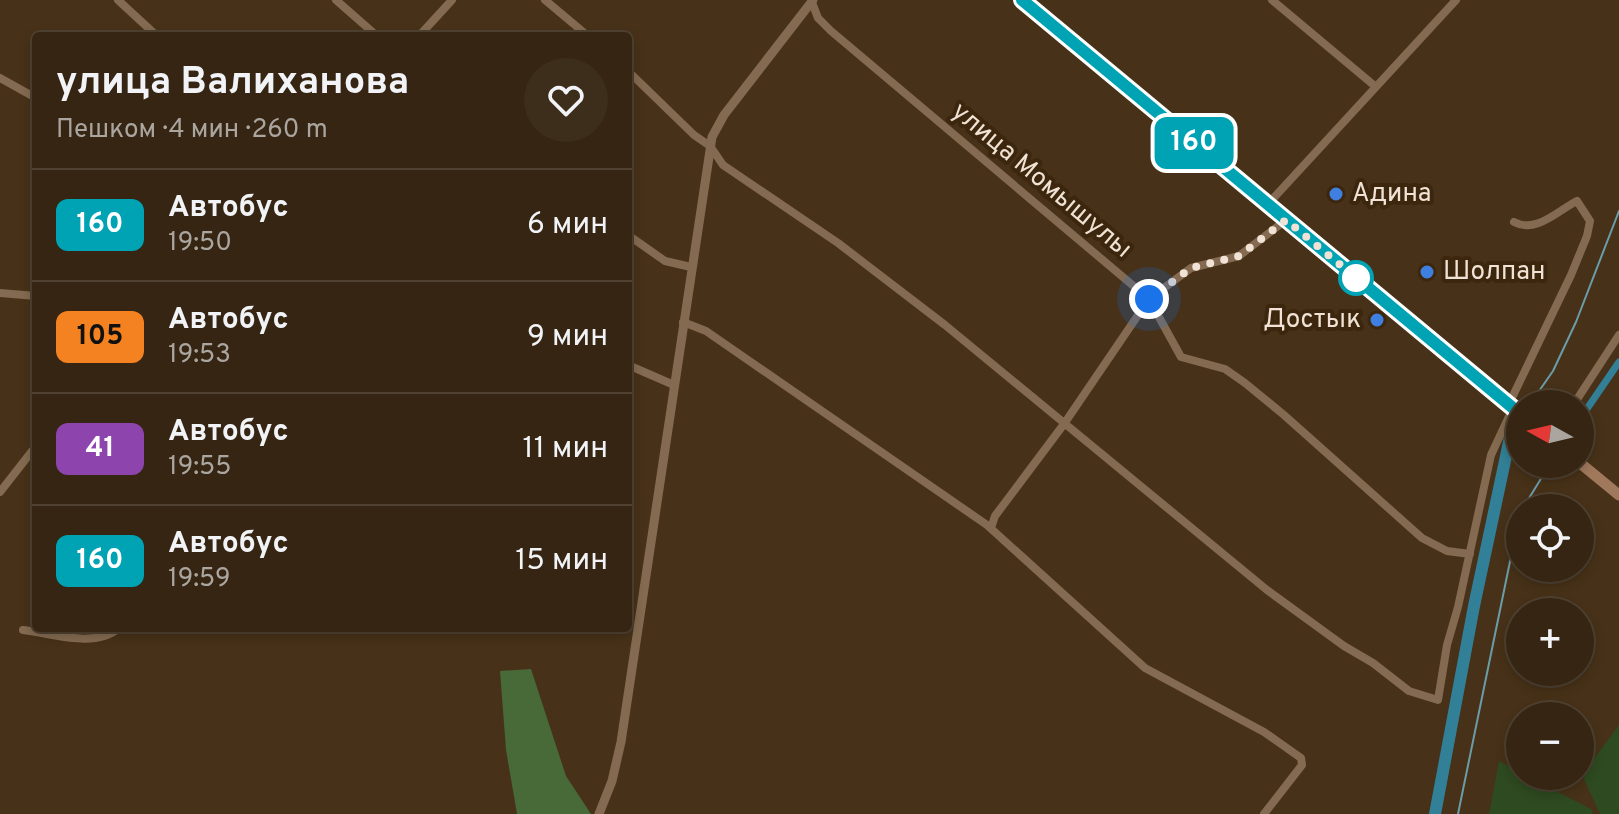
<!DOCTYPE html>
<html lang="ru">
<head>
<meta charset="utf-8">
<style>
	body { margin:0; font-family:Overpass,sans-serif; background:#3d2d1b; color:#f1f3f6; height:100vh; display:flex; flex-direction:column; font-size:30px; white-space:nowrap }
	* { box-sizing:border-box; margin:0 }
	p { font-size:26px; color:#aaa59f }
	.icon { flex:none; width:44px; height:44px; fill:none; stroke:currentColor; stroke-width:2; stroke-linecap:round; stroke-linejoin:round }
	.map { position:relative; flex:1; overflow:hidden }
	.details { position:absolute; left:32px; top:32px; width:600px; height:600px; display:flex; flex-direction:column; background:#352512; border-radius:8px; box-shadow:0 4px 12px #0003,0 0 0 2px #4f4232 }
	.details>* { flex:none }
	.badge { padding:0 16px; border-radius:12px; font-size:28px; line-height:52px }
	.needle { width:52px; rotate:278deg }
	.fabs { position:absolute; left:1506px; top:390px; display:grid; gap:16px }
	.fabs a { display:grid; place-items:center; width:88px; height:88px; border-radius:50%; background:#352512; box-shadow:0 4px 12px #0003,0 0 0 2px #4f4232; font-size:40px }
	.you { position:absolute; width:40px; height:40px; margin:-20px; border:6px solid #fff; border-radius:50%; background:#1a73e8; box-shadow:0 0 0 12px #1a73e833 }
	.map>.badge { position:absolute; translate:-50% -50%; box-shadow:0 0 0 4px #fff }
	.round { display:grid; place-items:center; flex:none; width:84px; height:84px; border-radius:42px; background:#3d2d1b }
	.overview { display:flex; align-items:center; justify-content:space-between; height:136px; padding:0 24px }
	h1 { font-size:38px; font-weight:700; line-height:60px }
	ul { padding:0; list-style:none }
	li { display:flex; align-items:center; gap:24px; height:112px; padding:0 24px; border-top:2px solid #4f4232 }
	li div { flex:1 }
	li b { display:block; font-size:30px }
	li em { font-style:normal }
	li .badge { min-width:88px; font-weight:700; text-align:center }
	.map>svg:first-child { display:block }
	.green { fill:#2e4a20 }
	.forest { fill:#486938 }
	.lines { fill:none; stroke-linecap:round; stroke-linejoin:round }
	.stream { stroke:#6b9da9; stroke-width:2 }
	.canal { stroke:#328097; stroke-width:7 }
	.river { stroke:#328097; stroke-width:12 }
	.minor { stroke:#836a50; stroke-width:8 }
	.tertiary { stroke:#836a50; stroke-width:9 }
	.secondary { stroke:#a0785c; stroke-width:11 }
	.line-casing { stroke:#fff; stroke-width:18 }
	.line { stroke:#00a3b4; stroke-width:12 }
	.walk { stroke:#f0e2d4; stroke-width:8; stroke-dasharray:0 14.4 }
	.shop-dot { fill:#3f7fe0; stroke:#3c270e; stroke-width:3 }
	.stop-dot { fill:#fff; stroke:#00a3b4; stroke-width:4 }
	.labels { text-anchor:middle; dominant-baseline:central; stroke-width:8; stroke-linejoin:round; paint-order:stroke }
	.street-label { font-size:26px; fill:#f0e2d4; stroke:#3c270e }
	.poi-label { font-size:26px; fill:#f0e2d4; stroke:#3c270e; text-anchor:start }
</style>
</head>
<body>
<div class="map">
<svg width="1619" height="814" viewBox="0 0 1619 814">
	<rect width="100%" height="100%" fill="#473118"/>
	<path class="green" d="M1619,725V814H1600L1584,779L1587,768Z
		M1499,761L1520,772V776H1527L1593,810L1592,814H1489Z"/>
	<path class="forest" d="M531,669L566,776L591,814H517L506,750L500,671Z"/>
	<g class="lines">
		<path class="stream" d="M1530,404L1553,371L1576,322L1619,211
			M1523,508L1550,464
			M1458,814L1520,513"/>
		<path class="canal" d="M1580,419L1619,362"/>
		<path class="river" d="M1435,814L1474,606L1512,428"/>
		<path class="minor" d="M118,0L157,36
			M336,0L377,36
			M545,0L588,36
			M811,0L818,18L831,31L1149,299L1181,357L1225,369L1245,383L1284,415L1422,538L1447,551L1470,554
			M1272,0L1376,87
			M419,36L452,0
			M628,71L694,135L710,146L723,165L838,243L945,325L1267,590L1344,646L1373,663L1409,691L1438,700L1447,645L1458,607L1491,455L1513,408
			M0,78L36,98
			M1268,204L1456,0
			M628,235L665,261L691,267
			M0,293L36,296
			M683,322L706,331L987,525L1145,668L1264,732L1301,758L1302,765L1264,814
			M628,365L674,385
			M1509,404L1571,275L1587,236L1590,221L1577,201C1557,211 1536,234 1514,222
			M1574,404L1619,335
			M0,492L36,446
			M991,528L995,516L1064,424L1149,299L1191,268L1239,256L1286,220
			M23,630C51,633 95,649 119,628"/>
		<path class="tertiary" d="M599,814L612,781L621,742L712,137L724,115L813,0"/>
		<path class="secondary" d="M1022,0L1520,413
			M1580,463L1619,495"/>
	</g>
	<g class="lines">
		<g class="line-casing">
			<path id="line" d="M1022,0L1513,408"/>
		</g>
		<use href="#line" class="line"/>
		<path class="walk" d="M1149,299L1191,268L1239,256L1286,220L1356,278"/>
	</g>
	<g class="shop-dot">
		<circle cx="1336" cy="194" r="8"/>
		<circle cx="1427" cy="272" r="8"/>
		<circle cx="1377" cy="320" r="8"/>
	</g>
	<circle class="stop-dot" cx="1356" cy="278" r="16"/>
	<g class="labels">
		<g class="street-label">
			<text transform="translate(1041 181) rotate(40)">улица Момышулы</text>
		</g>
		<g class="poi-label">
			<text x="1352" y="194">Адина</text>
			<text x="1443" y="272">Шолпан</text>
			<text x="1361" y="320" text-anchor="end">Достык</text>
		</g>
	</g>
</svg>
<div class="fabs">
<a><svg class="needle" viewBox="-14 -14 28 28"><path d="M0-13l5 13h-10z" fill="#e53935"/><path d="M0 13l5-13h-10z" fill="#aaa59f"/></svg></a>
<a><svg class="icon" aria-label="locate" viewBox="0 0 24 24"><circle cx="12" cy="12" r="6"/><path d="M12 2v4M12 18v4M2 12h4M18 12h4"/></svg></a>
<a>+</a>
<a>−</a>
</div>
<div class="you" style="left:1149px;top:299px"></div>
<b class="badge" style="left:1194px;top:143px;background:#00a3b4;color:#fff">160</b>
<section class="details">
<div class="overview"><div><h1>улица Валиханова</h1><p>Пешком · 4 мин · 260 m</p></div><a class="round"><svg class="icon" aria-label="heart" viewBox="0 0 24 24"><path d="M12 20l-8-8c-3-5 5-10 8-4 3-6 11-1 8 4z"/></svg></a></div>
<ul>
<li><span class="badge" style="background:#00a3b4;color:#fff">160</span><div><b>Автобус</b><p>19:50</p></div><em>6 мин</em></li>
<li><span class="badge" style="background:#f58220;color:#111">105</span><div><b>Автобус</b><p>19:53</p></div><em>9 мин</em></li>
<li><span class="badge" style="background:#8e44ad;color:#fff">41</span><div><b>Автобус</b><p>19:55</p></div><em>11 мин</em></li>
<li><span class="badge" style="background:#00a3b4;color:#fff">160</span><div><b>Автобус</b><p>19:59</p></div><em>15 мин</em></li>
</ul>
</section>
</div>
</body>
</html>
